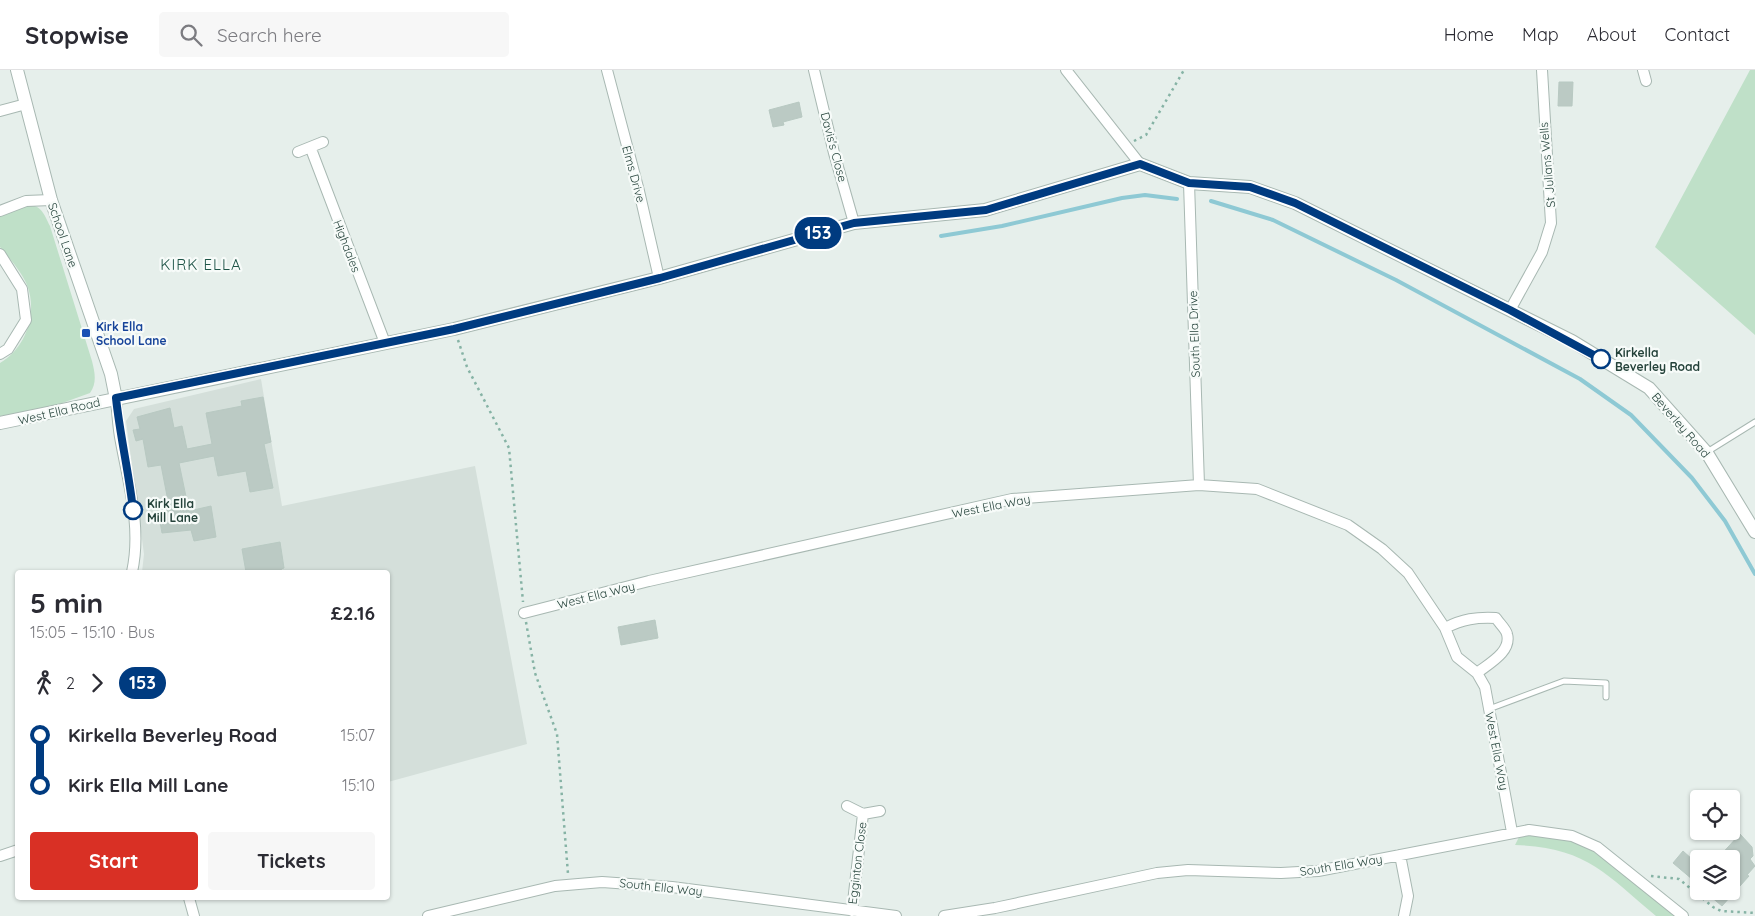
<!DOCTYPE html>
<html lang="en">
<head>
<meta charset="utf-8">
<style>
	body { margin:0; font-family:Quicksand,sans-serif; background:#f7f7f7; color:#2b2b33; height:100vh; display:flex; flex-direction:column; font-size:19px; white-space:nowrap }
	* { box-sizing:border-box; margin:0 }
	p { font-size:16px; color:#7c7c81 }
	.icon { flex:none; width:28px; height:28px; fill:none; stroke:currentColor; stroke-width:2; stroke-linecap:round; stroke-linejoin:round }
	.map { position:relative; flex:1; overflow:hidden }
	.drawer { position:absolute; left:15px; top:500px; width:375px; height:330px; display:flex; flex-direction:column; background:#fff; border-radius:5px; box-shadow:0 1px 4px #0004 }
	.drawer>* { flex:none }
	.badge { padding:0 10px; border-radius:16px; font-size:18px; line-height:32px }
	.controls { position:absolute; left:1690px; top:720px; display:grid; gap:10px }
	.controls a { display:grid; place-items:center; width:50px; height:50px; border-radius:5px; background:#fff; box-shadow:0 1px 4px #0004; font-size:25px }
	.map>.badge { position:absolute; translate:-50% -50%; box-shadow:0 0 0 2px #fff }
	.legs { display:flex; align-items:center; gap:8px; height:55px; padding:0 15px; font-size:16px }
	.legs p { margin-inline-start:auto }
	.head { display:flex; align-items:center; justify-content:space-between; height:85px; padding:0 15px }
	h1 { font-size:28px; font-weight:800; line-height:38px }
	.button { display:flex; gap:10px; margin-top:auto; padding:10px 15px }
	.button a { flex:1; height:58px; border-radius:5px; background:#d93025; color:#fff; font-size:20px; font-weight:800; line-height:58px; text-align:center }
	.button a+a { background:#f7f7f7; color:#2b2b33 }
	ul { padding:0 15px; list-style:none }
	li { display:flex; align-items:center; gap:18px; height:50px; font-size:19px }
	li i { display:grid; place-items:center; width:8px; height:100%; margin:0 6px; background:currentColor }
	li i::after { content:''; width:12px; height:12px; margin:-6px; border:4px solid; border-radius:50%; background:#fff }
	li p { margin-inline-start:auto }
	li:first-child i { background:linear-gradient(#0000 50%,currentColor 0) }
	li:last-child i { background:linear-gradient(currentColor 50%,#0000 0) }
	header { display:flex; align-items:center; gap:30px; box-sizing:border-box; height:70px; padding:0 25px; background:#fff; border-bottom:1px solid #e1e1e2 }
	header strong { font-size:24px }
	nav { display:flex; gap:28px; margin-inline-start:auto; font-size:18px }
	.search { width:350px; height:45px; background:#f7f7f7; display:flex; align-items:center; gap:12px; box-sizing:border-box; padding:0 18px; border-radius:5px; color:#7c7c81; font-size:19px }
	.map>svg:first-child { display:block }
	.built { fill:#d4dfda }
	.green { fill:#bfe0c8 }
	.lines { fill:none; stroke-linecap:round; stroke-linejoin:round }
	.stream { stroke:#8ec9d4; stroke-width:4 }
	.building { fill:#bbcac4; stroke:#b8c9c2 }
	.service-casing { stroke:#a8b8b2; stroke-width:7 }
	.minor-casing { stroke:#a8b8b2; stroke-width:12 }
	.tertiary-casing { stroke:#a8b8b2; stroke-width:14 }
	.path { stroke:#86b3a5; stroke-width:2.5; stroke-dasharray:2.5 4; stroke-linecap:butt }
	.service { stroke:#fff; stroke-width:5 }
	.minor { stroke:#fff; stroke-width:10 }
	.tertiary { stroke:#fff; stroke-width:12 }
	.line-1-casing { stroke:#fff; stroke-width:11 }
	.line-1 { stroke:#003b80; stroke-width:8 }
	.transit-dot { fill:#1a4fb4; stroke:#f7fbf9; stroke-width:2 }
	.stop-1-dot { fill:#fff; stroke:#003b80; stroke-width:2.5 }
	.labels { text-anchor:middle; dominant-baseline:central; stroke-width:4.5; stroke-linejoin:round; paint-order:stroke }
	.street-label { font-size:12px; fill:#24423a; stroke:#f7fbf9 }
	.transit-label { font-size:12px; font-weight:bold; fill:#164399; stroke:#f7fbf9; text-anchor:start }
	.stop-label { font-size:12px; font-weight:bold; fill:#24423a; stroke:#f7fbf9; text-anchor:start }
	.quarter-label { font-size:15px; letter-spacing:1px; fill:#1f5548; stroke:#f7fbf9 }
</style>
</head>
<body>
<header>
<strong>Stopwise</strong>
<div class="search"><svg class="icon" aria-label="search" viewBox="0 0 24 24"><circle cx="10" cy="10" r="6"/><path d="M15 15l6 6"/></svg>Search here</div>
<nav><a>Home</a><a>Map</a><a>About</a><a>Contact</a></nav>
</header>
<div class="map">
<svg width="1755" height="846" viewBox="0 0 1755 846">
	<rect width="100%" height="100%" fill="#e6efeb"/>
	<path class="built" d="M261,309L282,436L475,396L527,674L388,712V502H142L144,484L126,351L134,339Z"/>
	<path class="green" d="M1750,0H1755V265L1655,177Z
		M30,135C42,136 45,146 50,156L92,291C95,303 97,313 90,323L43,340L0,346V293C26,278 38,243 27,215C21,201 10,189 0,177V145Z
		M1520,765C1541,765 1561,766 1581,773C1611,785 1650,825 1676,846H1656C1605,803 1585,777 1515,775Z"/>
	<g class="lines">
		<path class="stream" d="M1211,131L1273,150L1396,210L1580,309L1631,345L1692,408L1725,451L1755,504
			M941,166L1002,156L1122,128L1145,125L1177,129"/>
	</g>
	<path class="building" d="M1559,12H1573L1572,36H1558Z
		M799,32L802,47L783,52L784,55L773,57L769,40Z
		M263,327L271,372L264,374L273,418L250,422L246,401L218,406L214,386L179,393L189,441L211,436L216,467L194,471L191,460L162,463L159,446L166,445L163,432L168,431L161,395L148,397L143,369L136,371L133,360L140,359L137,347L170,338L174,358L182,356L187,379L212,374L206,343L242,336L241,331Z
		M280,472L284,498L281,499L282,502H246L242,479Z
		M655,550L658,568L621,575L618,557Z
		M1740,764L1752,777L1753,786L1750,789L1755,796L1747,805L1749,806L1722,836L1704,821H1731V789H1717Z
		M1683,781L1693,790L1699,783V815L1673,793Z"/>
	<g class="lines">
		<g class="service-casing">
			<path id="service" d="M1707,382L1755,352
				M1489,639L1564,611L1606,613V627"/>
		</g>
		<g class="minor-casing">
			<path id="minor" d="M607,0L639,121L659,208
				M814,0L834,83L854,153
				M1066,0L1140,94
				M1643,0L1646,11
				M0,41L26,34
				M311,79L385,273
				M298,82L323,72
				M1189,113L1199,415
				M0,141L26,131L51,130
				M0,184L22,219L26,250L8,279L0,284
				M1510,240L1542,182L1551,153L1542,0
				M116,329C117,341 118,355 120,367C128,412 142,457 132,502
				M524,543L649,511L1012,429L1199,415L1257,419L1348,455L1382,479L1408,503L1445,558L1457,587L1477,603L1485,617L1512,762
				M1445,558C1463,549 1476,547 1496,548C1499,553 1506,559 1507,564C1512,582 1488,594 1477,603
				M847,736L863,744L880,741
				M1400,785L1408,826L1404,846
				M0,786L18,780
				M189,828L194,846
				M852,841L863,744
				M428,846L555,816L602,812L672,817L896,846
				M944,846L995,838L1157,803L1188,800L1281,803L1318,801L1529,760L1572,766L1597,777L1683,846"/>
		</g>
		<g class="tertiary-casing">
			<path id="tertiary" d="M17,0L51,130L111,304L116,329
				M0,353L454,259L659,208L854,153L985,140L1140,94L1189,113L1250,117L1295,133L1572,271L1649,318L1707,383L1755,462"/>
		</g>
		<path class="path" d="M1134,71L1146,65L1184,0
			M458,270L467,297L509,378L523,532
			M526,552L535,603L557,664L568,804
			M1651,806L1679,809L1713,837L1721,841L1755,843"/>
		<use href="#service" class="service"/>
		<use href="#minor" class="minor"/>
		<use href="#tertiary" class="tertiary"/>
	</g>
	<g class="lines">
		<g class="line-1-casing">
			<path id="line-1" d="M133,440C129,403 120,366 116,328L454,259L660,208L854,153L986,140L1140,94L1189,113L1250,117L1295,133L1510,240L1601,289"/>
		</g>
		<use href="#line-1" class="line-1"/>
	</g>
	<rect class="transit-dot" x="81" y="258" width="10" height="10" rx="2.5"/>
	<g class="stop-1-dot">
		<circle cx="1601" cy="289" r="9"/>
		<circle cx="133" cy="440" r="9"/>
	</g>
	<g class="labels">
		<g class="street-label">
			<text transform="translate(834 77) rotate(75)">Davis's Close</text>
			<text transform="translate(1547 95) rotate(-95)">St Julians Wells</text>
			<text transform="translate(634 104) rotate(75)">Elms Drive</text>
			<text transform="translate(63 165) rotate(71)">School Lane</text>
			<text transform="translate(347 176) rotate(69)">Highdales</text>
			<text transform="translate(1194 264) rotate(-92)">South Ella Drive</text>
			<text transform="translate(59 341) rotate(-13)">West Ella Road</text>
			<text transform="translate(1681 355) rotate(49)">Beverley Road</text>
			<text transform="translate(991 436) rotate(-11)">West Ella Way</text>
			<text transform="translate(596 525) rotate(-14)">West Ella Way</text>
			<text transform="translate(1497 681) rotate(79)">West Ella Way</text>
			<text transform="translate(857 793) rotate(-83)">Egginton Close</text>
			<text transform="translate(1341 795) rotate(-9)">South Ella Way</text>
			<text transform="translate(661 817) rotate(6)">South Ella Way</text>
		</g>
		<g class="transit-label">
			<text x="96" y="256">Kirk Ella<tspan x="96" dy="14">School Lane</tspan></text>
		</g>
		<g class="stop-label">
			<text x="1615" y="282">Kirkella<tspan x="1615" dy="14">Beverley Road</tspan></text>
			<text x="147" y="433">Kirk Ella<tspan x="147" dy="14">Mill Lane</tspan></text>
		</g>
		<g class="quarter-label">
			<text x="201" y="194">KIRK ELLA</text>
		</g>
	</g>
</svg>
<div class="controls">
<a><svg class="icon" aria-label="locate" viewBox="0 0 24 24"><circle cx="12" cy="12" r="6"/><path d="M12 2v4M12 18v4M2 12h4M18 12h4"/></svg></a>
<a><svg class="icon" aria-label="layers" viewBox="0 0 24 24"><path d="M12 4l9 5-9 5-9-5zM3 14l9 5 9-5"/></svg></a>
</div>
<b class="badge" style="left:818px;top:163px;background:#003b80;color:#fff">153</b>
<section class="drawer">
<div class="head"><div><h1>5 min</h1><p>15:05 – 15:10 · Bus</p></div><b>£2.16</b></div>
<div class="legs"><svg class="icon" aria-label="walk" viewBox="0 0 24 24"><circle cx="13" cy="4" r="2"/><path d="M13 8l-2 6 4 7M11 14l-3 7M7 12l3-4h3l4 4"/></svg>2<svg class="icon" aria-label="forward" viewBox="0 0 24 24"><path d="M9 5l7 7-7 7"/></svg><b class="badge" style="background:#003b80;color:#fff">153</b></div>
<ul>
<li><i style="color:#003b80"></i><b>Kirkella Beverley Road</b><p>15:07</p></li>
<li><i style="color:#003b80"></i><b>Kirk Ella Mill Lane</b><p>15:10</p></li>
</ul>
<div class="button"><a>Start</a><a>Tickets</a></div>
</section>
</div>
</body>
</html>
